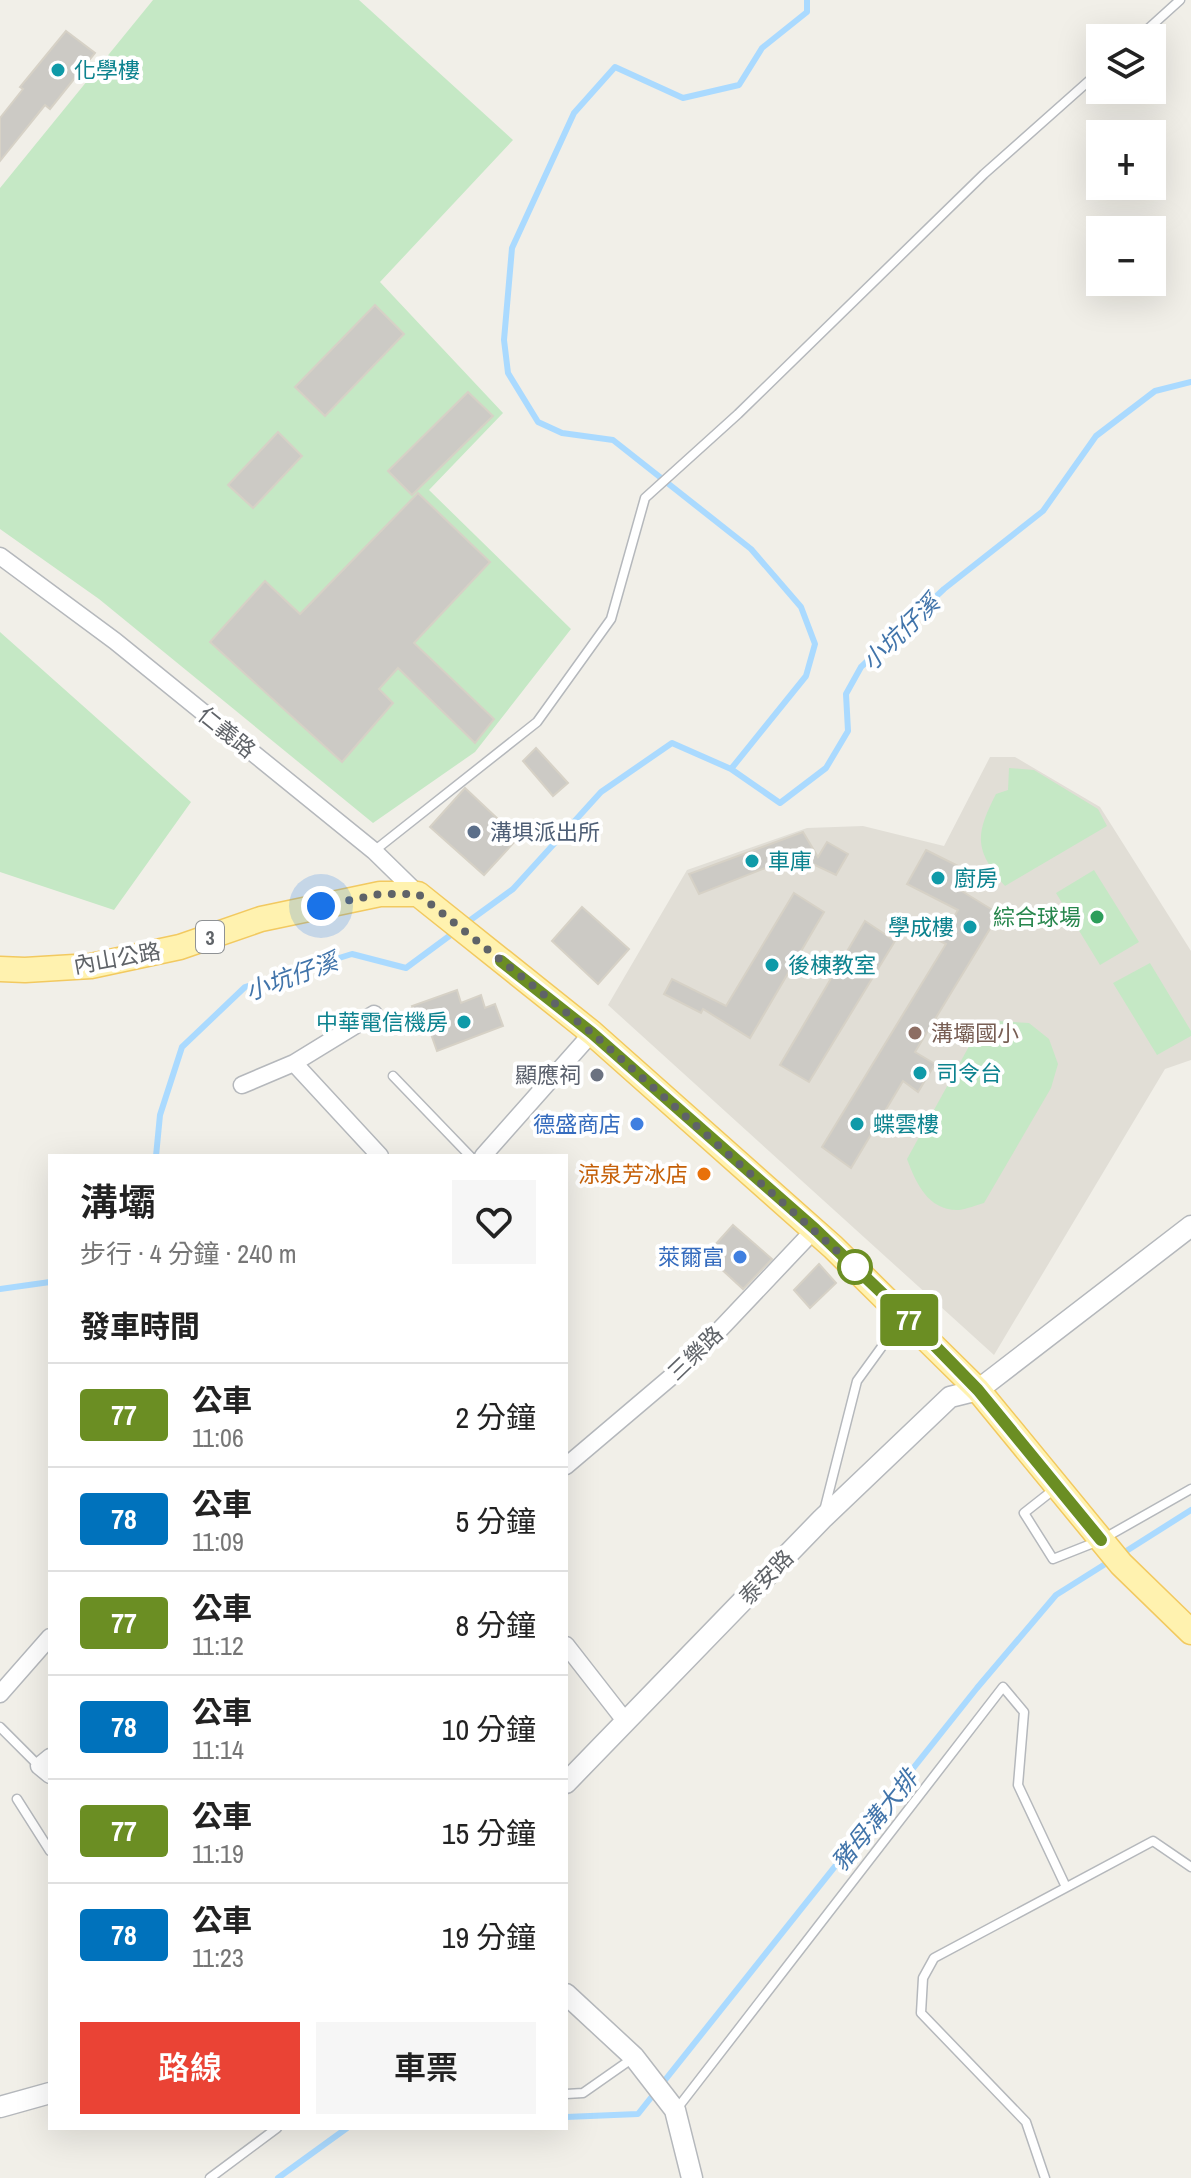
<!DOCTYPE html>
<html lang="zh-TW">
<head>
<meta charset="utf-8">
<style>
	body { margin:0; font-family:"Archivo Narrow","Noto Sans TC",sans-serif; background:#f6f6f6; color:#222; height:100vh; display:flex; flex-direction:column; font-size:30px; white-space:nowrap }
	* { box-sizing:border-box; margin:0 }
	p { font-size:26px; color:#767676 }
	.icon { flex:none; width:44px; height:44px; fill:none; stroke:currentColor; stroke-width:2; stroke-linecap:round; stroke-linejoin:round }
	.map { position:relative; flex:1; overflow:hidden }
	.side { position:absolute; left:48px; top:1154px; width:520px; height:976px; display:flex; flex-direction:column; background:#fff; border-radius:0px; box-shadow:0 8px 32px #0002 }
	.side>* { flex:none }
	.badge { padding:0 16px; border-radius:6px; font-size:28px; line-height:52px }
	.controls { position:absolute; left:1086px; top:24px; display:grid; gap:16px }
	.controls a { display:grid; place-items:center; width:80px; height:80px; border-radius:0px; background:#fff; box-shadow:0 8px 32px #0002; font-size:40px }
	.you { position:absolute; width:40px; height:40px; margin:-20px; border:6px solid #fff; border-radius:50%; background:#1a73e8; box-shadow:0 0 0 12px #1a73e833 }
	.map>.badge { position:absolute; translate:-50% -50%; box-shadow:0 0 0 4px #fff }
	h2 { padding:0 32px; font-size:30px; line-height:72px }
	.round { display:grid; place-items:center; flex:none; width:84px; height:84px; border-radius:0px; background:#f6f6f6 }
	.summary { display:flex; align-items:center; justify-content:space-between; height:136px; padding:0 32px }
	h1 { font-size:38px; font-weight:600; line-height:60px }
	.primary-button { display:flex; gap:16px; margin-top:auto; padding:16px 32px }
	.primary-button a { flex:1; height:92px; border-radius:0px; background:#ea4335; color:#fff; font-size:32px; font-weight:600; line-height:92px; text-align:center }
	.primary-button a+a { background:#f6f6f6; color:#222 }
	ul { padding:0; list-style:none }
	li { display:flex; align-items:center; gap:24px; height:104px; padding:0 32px; border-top:2px solid #e0e0e0 }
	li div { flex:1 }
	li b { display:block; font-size:30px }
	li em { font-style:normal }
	li .badge { min-width:88px; font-weight:700; text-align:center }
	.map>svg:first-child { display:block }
	.education { fill:#e1ded6 }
	.green { fill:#c5e8c5 }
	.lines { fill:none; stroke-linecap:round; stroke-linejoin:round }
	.stream { stroke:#aadaff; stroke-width:6 }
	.building { fill:#cccac5; stroke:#d6d1c6; stroke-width:2 }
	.service-casing { stroke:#b5b8bc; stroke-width:11 }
	.minor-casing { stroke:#b5b8bc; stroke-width:19 }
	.tertiary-casing { stroke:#b5b8bc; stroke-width:23 }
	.primary-casing { stroke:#f2c960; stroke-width:27 }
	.service { stroke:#fff; stroke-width:8 }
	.minor { stroke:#fff; stroke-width:16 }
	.tertiary { stroke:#fff; stroke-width:20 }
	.primary { stroke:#fff2af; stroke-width:24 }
	.line-casing { stroke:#fff; stroke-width:18 }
	.line { stroke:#6b8e23; stroke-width:12 }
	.walk { stroke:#5f6368; stroke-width:8; stroke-dasharray:0 14.4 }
	.culture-dot { fill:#0f9aa8; stroke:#fff; stroke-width:3 }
	.service-dot { fill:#5c6f8a; stroke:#fff; stroke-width:3 }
	.leisure-dot { fill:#2e9e5b; stroke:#fff; stroke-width:3 }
	.education-dot { fill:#8d6e63; stroke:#fff; stroke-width:3 }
	.worship-dot { fill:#6b7280; stroke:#fff; stroke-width:3 }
	.shop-dot { fill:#3f7fe0; stroke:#fff; stroke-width:3 }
	.food-dot { fill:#e8710a; stroke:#fff; stroke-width:3 }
	.stop-dot { fill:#fff; stroke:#6b8e23; stroke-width:4 }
	.labels { text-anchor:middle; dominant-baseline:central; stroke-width:8; stroke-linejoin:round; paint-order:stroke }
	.shield { fill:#fff; stroke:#8f9295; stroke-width:2 }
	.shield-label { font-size:20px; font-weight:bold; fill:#5f6368 }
	.culture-label { font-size:22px; fill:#0d838f; stroke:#fff; text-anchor:start }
	.street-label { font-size:22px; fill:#5f6368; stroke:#fff }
	.service-label { font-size:22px; fill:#4e5e75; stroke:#fff; text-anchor:start }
	.leisure-label { font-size:22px; fill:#27864d; stroke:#fff; text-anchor:end }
	.education-label { font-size:22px; fill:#785e54; stroke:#fff; text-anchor:start }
	.worship-label { font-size:22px; fill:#5b616d; stroke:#fff; text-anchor:end }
	.shop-label { font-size:22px; fill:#366cbe; stroke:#fff; text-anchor:end }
	.food-label { font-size:22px; fill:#c56008; stroke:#fff; text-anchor:end }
	.water-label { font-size:24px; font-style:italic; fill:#4174aa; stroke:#fff }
</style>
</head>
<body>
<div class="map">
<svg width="1191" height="2178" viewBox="0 0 1191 2178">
	<rect width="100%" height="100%" fill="#f1efe8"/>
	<path class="education" d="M990,757H1015L1100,807L1191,951V1060L1165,1069L994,1355L608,1005L687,870L807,828L863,826L944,846Z"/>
	<path class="green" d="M153,0H359L513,140L380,282L503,413L429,490L571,629L475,752L373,823L99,599L0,529V188Z
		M0,632L191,802L114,910L0,872Z
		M1009,768L1034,770L1098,809L1107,826L1005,886C974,849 975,835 996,794L1008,790Z
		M1094,870L1139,942L1100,965L1056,893Z
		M1150,963L1191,1031V1036L1157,1055L1113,983Z
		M999,1021L1029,1023L1049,1039L1058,1064L1051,1088L984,1203C977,1205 967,1209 959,1210C928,1211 916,1183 907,1159L973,1039Z"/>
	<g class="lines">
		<path class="stream" d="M731,769L806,676L815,644L801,607L751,549L613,440L562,433L538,422L508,373L504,340L512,248L574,113L615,67L683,98L739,85L762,48L807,12V0
			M465,924L513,889L601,792L672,743L731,769L780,803L826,768L848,731L846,694L861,667L944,589L1043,511L1096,436L1155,391L1191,382
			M156,1156L160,1115L182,1047L245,987L352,954L406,968L456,931
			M0,1289L50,1282
			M1120,1555L1191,1510
			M566,2117L638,2114L977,1688L1056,1595L1110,1561
			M278,2178L347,2128"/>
	</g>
	<path class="building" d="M66,31L95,53L50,109L45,105L0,161V118L23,89L20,87Z
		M375,305L404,334L325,416L295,387Z
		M468,392L493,416L412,495L388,471Z
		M278,432L302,456L253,508L228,485Z
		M418,493L490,562L414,643L494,719L475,743L398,668L379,689L393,703L342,762L210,642L265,581L300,614Z
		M536,748L568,783L553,796L523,761Z
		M465,788L518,838L484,875L430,827Z
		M803,832L818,857L827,842L848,854L836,875L796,856L699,894L689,874Z
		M926,850L970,872L960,890L999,914L915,1052L935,1064L918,1092L903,1081L851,1168L822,1147L946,944L940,941L958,910L907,884Z
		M794,893L824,912L750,1038L703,1009L701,1013L664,994L672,979L726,1006Z
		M582,907L629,949L598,984L552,941Z
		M865,921L895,941L809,1082L780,1065Z
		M457,990L461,1003L481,995L485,1008L495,1004L503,1026L437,1051L426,1020L419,1023L412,1006Z
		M733,1225L772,1259L743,1289L706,1255Z
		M819,1264L836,1283L810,1308L794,1290Z"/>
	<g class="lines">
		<g class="service-casing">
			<path id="service" d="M1138,38L1180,0
				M374,851L537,722L611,619L645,498L738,414L984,174L1100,71
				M393,1076L470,1156
				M1057,1487L1024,1513L1053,1559L1101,1540L1191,1489
				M824,1511L857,1381L902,1319
				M0,1727L39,1766
				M17,1799L50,1851
				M566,2094L583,2093L633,2058
				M676,2110L1003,1687L1024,1712L1018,1785L1066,1887
				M210,2178L277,2128
				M1045,2178L1026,2122L921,2013L923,1978L934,1958L1153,1841L1191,1867"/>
		</g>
		<g class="minor-casing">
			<path id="minor" d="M0,556L115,641L374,851L418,894
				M294,1063L374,1014
				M242,1085L294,1063L380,1156
				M483,1156L592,1033
				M566,1466L691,1360L815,1229
				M566,1645L626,1722
				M0,1694L50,1637
				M50,1757L39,1766L50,1775"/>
		</g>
		<g class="tertiary-casing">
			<path id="tertiary" d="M566,1783L822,1519L950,1397L978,1390L1191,1226
				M566,1994L634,2057L675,2110L692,2178
				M0,2107L50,2093"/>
		</g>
		<g class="primary-casing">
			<path id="primary" d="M0,969L25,970L91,966L180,947L261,919L380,894H418L592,1033L833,1247L978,1390L1121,1564L1191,1632"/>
		</g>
		<use href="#service" class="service"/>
		<use href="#minor" class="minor"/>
		<use href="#tertiary" class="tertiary"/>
		<use href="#primary" class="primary"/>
	</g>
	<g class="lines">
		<g class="line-casing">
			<path id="line" d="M501,961L592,1033L815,1229L905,1315L978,1390L1101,1540"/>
		</g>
		<use href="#line" class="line"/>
		<path class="walk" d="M321,906L380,894H418L592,1033L855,1267"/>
	</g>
	<g class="culture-dot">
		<circle cx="58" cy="70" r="8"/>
		<circle cx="752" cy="861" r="8"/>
		<circle cx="938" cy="878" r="8"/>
		<circle cx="970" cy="927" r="8"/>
		<circle cx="772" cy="965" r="8"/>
		<circle cx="464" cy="1022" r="8"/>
		<circle cx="920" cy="1073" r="8"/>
		<circle cx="857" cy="1124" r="8"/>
	</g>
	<circle class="service-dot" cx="474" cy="832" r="8"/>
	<circle class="leisure-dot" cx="1097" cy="917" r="8"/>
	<circle class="education-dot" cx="915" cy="1033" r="8"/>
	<circle class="worship-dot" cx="597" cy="1075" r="8"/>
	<g class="shop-dot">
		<circle cx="637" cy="1124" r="8"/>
		<circle cx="740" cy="1257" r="8"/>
	</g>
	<circle class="food-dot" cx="704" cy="1174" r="8"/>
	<circle class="stop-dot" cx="855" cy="1267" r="16"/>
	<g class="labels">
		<rect class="shield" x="196" y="921" width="28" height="32" rx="6"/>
		<g class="shield-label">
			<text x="210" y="937">3</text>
		</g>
		<g class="culture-label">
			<text x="74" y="70">化學樓</text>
			<text x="768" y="861">車庫</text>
			<text x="954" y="878">廚房</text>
			<text x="954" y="927" text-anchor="end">學成樓</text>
			<text x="788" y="965">後棟教室</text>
			<text x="448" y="1022" text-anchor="end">中華電信機房</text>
			<text x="936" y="1073">司令台</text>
			<text x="873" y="1124">蝶雲樓</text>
		</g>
		<g class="street-label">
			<text transform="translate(227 732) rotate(39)">仁義路</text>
			<text transform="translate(117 958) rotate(-10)">內山公路</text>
			<text transform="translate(695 1353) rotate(-44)">三樂路</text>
			<text transform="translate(766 1577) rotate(-46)">泰安路</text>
		</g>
		<g class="service-label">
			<text x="490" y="832">溝埧派出所</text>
		</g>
		<g class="leisure-label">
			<text x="1081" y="917">綜合球場</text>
		</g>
		<g class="education-label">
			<text x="931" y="1033">溝壩國小</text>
		</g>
		<g class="worship-label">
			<text x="581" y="1075">顯應祠</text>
		</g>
		<g class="shop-label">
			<text x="621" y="1124">德盛商店</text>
			<text x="724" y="1257">萊爾富</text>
		</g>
		<g class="food-label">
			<text x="688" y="1174">涼泉芳冰店</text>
		</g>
		<g class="water-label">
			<text transform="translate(900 632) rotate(-44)">小坑仔溪</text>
			<text transform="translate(291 976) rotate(-20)">小坑仔溪</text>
			<text transform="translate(874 1820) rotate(-51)">豬母溝大排</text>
		</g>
	</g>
</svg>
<div class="controls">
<a><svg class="icon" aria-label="layers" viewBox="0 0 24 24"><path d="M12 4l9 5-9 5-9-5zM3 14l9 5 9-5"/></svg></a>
<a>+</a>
<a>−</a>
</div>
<div class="you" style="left:321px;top:906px"></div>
<b class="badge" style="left:909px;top:1320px;background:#6b8e23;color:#fff">77</b>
<section class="side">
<div class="summary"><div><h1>溝壩</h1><p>步行 · 4 分鐘 · 240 m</p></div><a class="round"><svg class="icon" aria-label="heart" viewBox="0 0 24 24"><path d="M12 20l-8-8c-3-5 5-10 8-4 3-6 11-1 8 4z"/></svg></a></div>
<h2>發車時間</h2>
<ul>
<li><span class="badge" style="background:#6b8e23;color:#fff">77</span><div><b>公車</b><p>11:06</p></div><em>2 分鐘</em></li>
<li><span class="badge" style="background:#0072bc;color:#fff">78</span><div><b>公車</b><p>11:09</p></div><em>5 分鐘</em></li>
<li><span class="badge" style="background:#6b8e23;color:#fff">77</span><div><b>公車</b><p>11:12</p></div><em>8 分鐘</em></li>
<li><span class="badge" style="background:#0072bc;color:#fff">78</span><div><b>公車</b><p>11:14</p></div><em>10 分鐘</em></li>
<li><span class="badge" style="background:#6b8e23;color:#fff">77</span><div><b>公車</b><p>11:19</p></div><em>15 分鐘</em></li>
<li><span class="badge" style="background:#0072bc;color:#fff">78</span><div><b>公車</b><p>11:23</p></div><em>19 分鐘</em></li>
</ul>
<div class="primary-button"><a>路線</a><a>車票</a></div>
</section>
</div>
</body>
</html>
